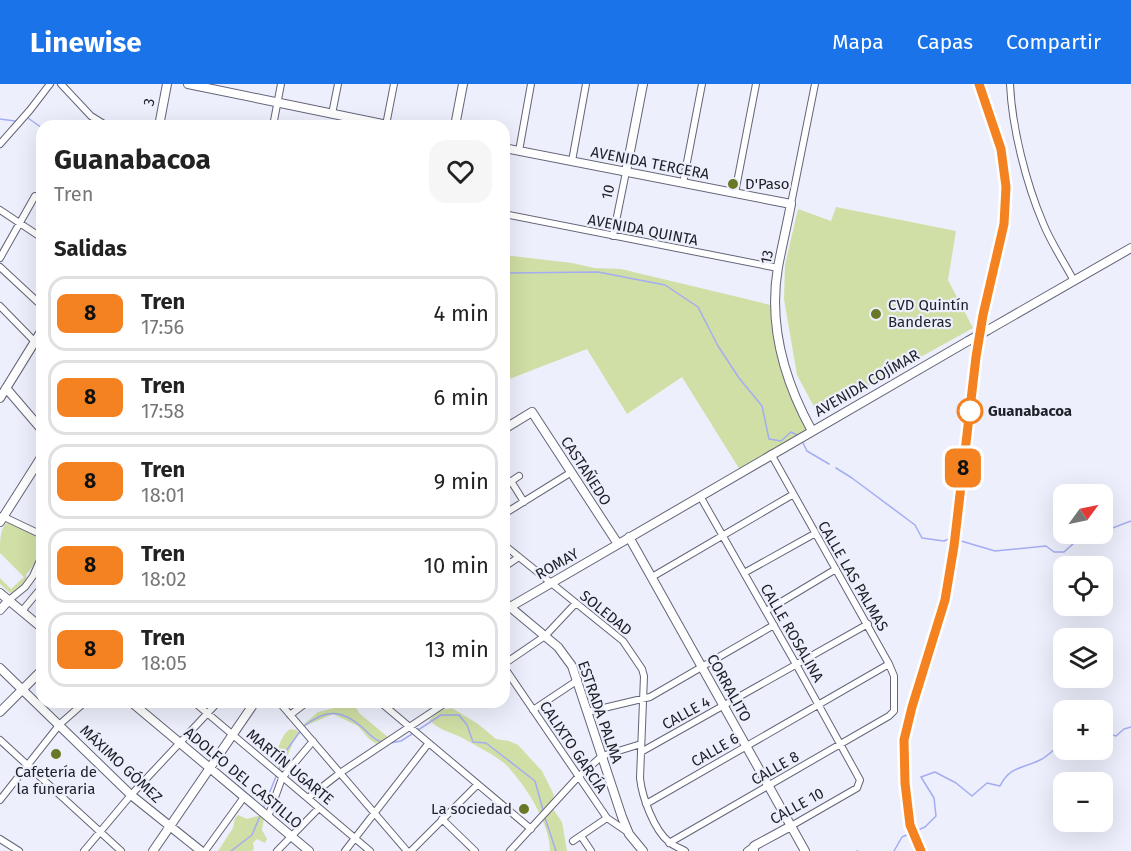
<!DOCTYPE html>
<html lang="es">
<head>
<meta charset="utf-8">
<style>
	body { margin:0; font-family:"Fira Sans",sans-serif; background:#f6f6f6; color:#222; height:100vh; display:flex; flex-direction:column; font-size:22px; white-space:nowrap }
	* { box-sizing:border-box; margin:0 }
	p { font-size:20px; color:#767676 }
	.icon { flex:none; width:33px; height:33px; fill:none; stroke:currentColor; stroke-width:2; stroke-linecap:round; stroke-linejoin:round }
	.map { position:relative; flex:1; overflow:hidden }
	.side { position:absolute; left:36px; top:36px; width:474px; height:588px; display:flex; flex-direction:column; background:#fff; border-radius:18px; box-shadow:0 6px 24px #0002 }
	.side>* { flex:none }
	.badge { padding:0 12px; border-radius:9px; font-size:21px; line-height:39px }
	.needle { width:39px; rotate:57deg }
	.tools { position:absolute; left:1053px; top:400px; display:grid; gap:12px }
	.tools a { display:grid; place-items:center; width:60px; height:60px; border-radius:12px; background:#fff; box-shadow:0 6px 24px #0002; font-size:30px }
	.map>.badge { position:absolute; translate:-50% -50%; box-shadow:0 0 0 3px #fff }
	h2 { padding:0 18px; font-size:22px; line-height:54px }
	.round { display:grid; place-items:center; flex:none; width:63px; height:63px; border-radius:18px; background:#f6f6f6 }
	.overview { display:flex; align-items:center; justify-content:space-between; height:102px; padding:0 18px }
	h1 { font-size:28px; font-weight:700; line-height:45px }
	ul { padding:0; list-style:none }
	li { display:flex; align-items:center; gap:18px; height:75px; margin:0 12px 9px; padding:0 6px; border:3px solid #e0e0e0; border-radius:18px }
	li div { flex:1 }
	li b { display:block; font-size:22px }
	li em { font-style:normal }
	li .badge { min-width:66px; font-weight:700; text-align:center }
	header { display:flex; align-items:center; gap:36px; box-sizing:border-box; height:84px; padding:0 30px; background:#1a73e8; color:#fff }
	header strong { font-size:28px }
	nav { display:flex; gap:33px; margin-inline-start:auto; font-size:21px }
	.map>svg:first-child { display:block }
	.green { fill:#d0dfa5 }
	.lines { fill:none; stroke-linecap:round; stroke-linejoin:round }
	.stream { stroke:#a4acf2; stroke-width:1.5 }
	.street-casing { stroke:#636578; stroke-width:8 }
	.secondary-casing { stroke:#636578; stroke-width:10 }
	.street { stroke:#fff; stroke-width:6 }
	.secondary { stroke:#fff; stroke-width:8 }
	.rail { stroke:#848690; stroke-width:1.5; stroke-dasharray:9 4.5; stroke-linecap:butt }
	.secondary-bridge-casing { stroke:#636578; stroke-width:10; stroke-linecap:butt }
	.secondary-bridge { stroke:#fff; stroke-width:8 }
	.line-casing { stroke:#fff; stroke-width:14 }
	.line { stroke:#f58220; stroke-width:9 }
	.poi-dot { fill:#697826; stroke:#edeffc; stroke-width:2 }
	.stop-dot { fill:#fff; stroke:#f58220; stroke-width:3 }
	.labels { text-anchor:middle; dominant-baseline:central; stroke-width:4.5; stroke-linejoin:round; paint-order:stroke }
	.street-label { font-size:15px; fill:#202229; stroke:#edeffc }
	.poi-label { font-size:15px; fill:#202229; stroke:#edeffc; text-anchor:start }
	.stop-label { font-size:15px; font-weight:bold; fill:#202229; stroke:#edeffc; text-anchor:start }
</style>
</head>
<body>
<header>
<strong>Linewise</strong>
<nav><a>Mapa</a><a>Capas</a><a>Compartir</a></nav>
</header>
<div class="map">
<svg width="1131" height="767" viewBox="0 0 1131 767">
	<rect width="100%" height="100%" fill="#edeffc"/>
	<path class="green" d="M836,123L956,147L948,196L973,244L818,330L797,291L784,215L785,181L798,125L831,137Z
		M504,171L572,179L594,184L621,185L775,222L780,271L809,345L740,386L682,293L627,330L587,265L504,297Z
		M10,437L42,453V469L26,491L27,496L11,510L0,500V494L11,505L24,493L0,469C0,457 0,441 10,437Z
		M343,618H353L359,629L389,654L378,661L369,655L358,642L333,630L305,642L304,640L318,628L338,623Z
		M452,624L478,640L496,655L509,657L518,661L542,687L554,711L551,722L562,738L567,767H550C550,740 527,704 509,684C501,674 478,663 466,656C451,647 443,649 429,636L441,626Z
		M290,645L296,646L300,649L293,658L282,687L276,680C276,668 280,652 290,645Z
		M238,731L247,735L257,732L264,734L262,746L267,755L265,759L257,755L253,759L254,765L252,767H218L233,744L235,734Z"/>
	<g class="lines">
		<path class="stream" d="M28,34L42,44
			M0,35L15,37
			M504,189L598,188L665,201L698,223L718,262L739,294L762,322L769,355L781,357L791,348L799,352
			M803,359L807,367L829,380
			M836,384L852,394L915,441L922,454L944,457L951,454L995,467L1046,462L1054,468H1064L1074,459L1098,450
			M1102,448L1131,437
			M304,642C326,625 342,625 363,644C369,650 374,656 382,658
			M418,646L441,631H459L467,641L473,658L486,659L535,697L543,726
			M1102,648L1116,652L1124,645L1131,643
			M390,659L401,657L412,650
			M279,686L286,667L301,646
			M263,725L277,690
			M545,734L556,767
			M231,767L252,751L260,732
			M857,767H858
			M894,767L902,753L925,743L936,732L934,714L921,693L935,688L956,699L972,712L987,699L1000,702C1010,682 1022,685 1040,676C1047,673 1053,666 1059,661L1056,653L1058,642L1064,637"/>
		<g class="street-casing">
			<path id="street" d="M61,0L91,32L107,42
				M1010,0C1012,44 1026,99 1043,139C1051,159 1064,178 1074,197
				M332,30L338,0
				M386,41L394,0
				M273,42L281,0
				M0,60L30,26L50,0
				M519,67L531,0
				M572,77L586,0
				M683,99L702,0
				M735,109L756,0
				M791,120L815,0
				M0,126L42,154
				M504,130L778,184
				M613,152L626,88
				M0,174L35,112L42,115
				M0,183L42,222
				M0,222L42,265
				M511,397L524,418
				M504,402L519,392
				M700,412L797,582L860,696L857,704L791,742
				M504,430L570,389
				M2,432L42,451
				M504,461L623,557L642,585L644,592L640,694C642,713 654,746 669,758C673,762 680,764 685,767
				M504,483L519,473
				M744,489L814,450
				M652,493L792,411
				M9,516L25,503L33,492L42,472
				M22,527L42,503
				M766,527L836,485
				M504,580L545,552L576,519
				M504,583L607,734L629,749
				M194,618L370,767
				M279,618L407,767
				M380,618L531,745
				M533,626L578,596
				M587,628L650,613L774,541
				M290,631L307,618
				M0,656L121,767
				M641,668L868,540
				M308,714L340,689L447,618
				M0,716L60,640L85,618
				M646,720L889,580
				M268,733L282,694L313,657
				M442,735L475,767
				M581,752L591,767
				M0,755L19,767
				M573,757L607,734
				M669,759L889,632L894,627V592L889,580L771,370
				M84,767L131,711L218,618
				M205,767L244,713
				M277,767L319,724
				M345,767L428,660
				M411,767L477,701
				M510,767L578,693L602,672L641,660
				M747,767L754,762"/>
		</g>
		<g class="secondary-casing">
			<path id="secondary" d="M188,0L392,42
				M159,42L167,0
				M455,42L463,0
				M504,64L791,120C787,141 782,162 778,183C768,241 784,296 812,347
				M626,88L643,0
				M988,246L1131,164
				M6,304L42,346
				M0,314L42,246
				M504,345L532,328L618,460
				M0,438L42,372
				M629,453L805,767
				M0,509L42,544
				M504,518L558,563L572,582L622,733L629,750L643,767
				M510,523L968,257
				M0,526L9,516
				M0,584L131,711L201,767
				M131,618L309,767
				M0,628L42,586
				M153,767L255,618
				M754,767V762L791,742"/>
		</g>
		<use href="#street" class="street"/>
		<use href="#secondary" class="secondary"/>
		<path class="rail" d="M920,767L910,741L905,699L904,656L912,623L945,515L955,462L976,273L983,231L1004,140L1005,90L1001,65L979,0"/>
		<g class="secondary-bridge-casing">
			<path id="secondary-bridge" d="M968,257L988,246"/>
		</g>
		<use href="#secondary-bridge" class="secondary-bridge"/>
	</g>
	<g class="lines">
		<g class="line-casing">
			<path id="line" d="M921,767L910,741L905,699L904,656L912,623L945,516L954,462L976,273L983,231L1004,140L1006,103L1001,65L979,0"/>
		</g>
		<use href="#line" class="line"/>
	</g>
	<g class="poi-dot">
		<circle cx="733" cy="100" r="6"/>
		<circle cx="876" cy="230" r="6"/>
		<circle cx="56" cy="670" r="6"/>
		<circle cx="524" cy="725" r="6"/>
	</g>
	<circle class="stop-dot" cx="970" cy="327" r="12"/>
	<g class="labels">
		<g class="street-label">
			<text transform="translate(149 18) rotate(-79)">3</text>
			<text transform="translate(650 79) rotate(11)">AVENIDA TERCERA</text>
			<text transform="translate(608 108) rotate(-78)">10</text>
			<text transform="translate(643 146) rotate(11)">AVENIDA QUINTA</text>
			<text transform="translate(767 173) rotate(-79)">13</text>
			<text transform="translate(867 299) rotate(-30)">AVENIDA COJÍMAR</text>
			<text transform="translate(586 387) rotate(57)">CASTAÑEDO</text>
			<text transform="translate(557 480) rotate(-30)">ROMAY</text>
			<text transform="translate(853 492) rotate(60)">CALLE LAS PALMAS</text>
			<text transform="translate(606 529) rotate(39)">SOLEDAD</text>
			<text transform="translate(792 549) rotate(60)">CALLE ROSALINA</text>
			<text transform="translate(729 604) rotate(61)">CORRALITO</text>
			<text transform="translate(600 628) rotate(71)">ESTRADA PALMA</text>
			<text transform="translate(686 629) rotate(-29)">CALLE 4</text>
			<text transform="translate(573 663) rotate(56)">CALIXTO GARCÍA</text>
			<text transform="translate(715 666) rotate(-30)">CALLE 6</text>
			<text transform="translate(121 680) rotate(43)">MÁXIMO GÓMEZ</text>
			<text transform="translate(290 683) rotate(40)">MARTÍN UGARTE</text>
			<text transform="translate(775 684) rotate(-30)">CALLE 8</text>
			<text transform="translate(243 694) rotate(40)">ADOLFO DEL CASTILLO</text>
			<text transform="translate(797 722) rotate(-29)">CALLE 10</text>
		</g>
		<g class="poi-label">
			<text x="745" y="100">D'Paso</text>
			<text x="888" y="221">CVD Quintín<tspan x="888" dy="17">Banderas</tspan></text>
			<text x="56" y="688" text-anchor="middle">Cafetería de<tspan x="56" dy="17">la funeraria</tspan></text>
			<text x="512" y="725" text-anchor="end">La sociedad</text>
		</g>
		<g class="stop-label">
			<text x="988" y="327">Guanabacoa</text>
		</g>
	</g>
</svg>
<div class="tools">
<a><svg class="needle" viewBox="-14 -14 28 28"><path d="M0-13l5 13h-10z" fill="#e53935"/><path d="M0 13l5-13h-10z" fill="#767676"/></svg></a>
<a><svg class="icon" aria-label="locate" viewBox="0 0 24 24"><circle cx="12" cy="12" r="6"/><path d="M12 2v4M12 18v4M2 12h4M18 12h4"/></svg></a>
<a><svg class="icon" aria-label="layers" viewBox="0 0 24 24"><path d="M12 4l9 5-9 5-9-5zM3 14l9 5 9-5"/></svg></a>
<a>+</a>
<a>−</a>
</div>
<b class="badge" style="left:963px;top:384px;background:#f58220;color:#111">8</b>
<section class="side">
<div class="overview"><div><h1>Guanabacoa</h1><p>Tren</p></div><a class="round"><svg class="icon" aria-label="heart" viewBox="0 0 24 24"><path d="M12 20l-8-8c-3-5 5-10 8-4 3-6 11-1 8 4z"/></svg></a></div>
<h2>Salidas</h2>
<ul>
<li><span class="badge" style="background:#f58220;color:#111">8</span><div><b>Tren</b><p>17:56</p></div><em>4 min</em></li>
<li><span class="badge" style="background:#f58220;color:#111">8</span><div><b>Tren</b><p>17:58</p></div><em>6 min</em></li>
<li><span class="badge" style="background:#f58220;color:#111">8</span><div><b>Tren</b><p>18:01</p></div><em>9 min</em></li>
<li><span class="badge" style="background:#f58220;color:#111">8</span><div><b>Tren</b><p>18:02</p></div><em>10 min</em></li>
<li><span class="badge" style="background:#f58220;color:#111">8</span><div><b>Tren</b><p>18:05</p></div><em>13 min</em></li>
</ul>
</section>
</div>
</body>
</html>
